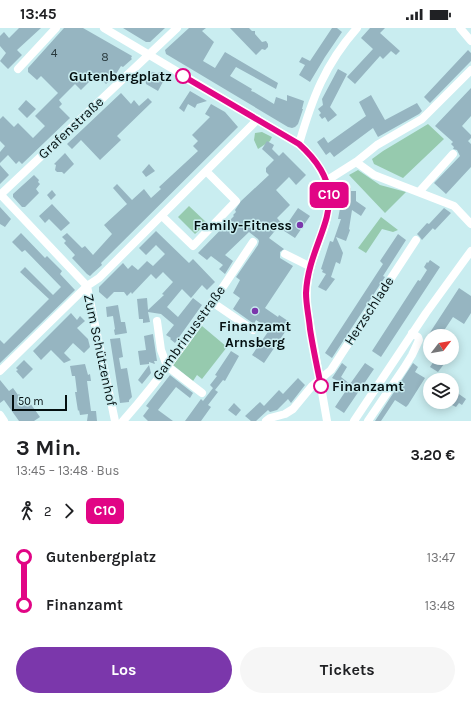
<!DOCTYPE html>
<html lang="de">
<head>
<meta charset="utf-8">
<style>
	body { margin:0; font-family:Karla,sans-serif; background:#f6f6f6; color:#202124; height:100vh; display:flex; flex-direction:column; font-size:15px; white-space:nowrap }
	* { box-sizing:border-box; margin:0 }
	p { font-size:13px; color:#757577 }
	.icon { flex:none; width:22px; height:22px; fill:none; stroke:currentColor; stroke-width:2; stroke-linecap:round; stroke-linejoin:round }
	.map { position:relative; height:393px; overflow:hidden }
	.side { display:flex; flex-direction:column; background:#fff; flex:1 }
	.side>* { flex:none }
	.badge { padding:0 8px; border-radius:6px; font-size:14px; line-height:26px }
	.needle { width:26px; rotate:59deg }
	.controls { position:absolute; left:423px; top:301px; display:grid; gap:8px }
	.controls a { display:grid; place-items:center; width:36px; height:36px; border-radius:50%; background:#fff; box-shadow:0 2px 10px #0003; font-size:20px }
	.scale { position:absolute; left:12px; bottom:10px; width:55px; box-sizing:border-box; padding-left:4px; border:2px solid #040f10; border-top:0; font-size:11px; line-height:14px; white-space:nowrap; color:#040f10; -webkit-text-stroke:3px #c9edf0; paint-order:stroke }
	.map>.badge { position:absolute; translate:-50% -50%; box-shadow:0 0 0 2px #fff }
	.legs { display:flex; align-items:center; gap:6px; height:44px; padding:0 16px; font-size:13px }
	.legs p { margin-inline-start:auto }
	.head { display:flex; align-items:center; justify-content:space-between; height:68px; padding:0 16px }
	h1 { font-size:22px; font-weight:700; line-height:30px }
	.action { display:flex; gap:8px; margin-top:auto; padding:8px 16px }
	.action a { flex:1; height:46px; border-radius:24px; background:#7b37ab; color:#fff; font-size:16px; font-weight:700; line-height:46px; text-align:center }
	.action a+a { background:#f6f6f6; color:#202124 }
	ul { padding:0 16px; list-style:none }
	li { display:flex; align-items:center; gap:14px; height:48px; font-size:15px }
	li i { display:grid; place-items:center; width:6px; height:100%; margin:0 5px; background:currentColor }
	li i::after { content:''; width:10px; height:10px; margin:-5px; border:3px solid; border-radius:50%; background:#fff }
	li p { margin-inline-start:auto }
	li:first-child i { background:linear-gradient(#0000 50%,currentColor 0) }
	li:last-child i { background:linear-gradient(currentColor 50%,#0000 0) }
	.status { display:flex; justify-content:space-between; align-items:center; height:28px; padding:0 20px; background:#fff; direction:ltr }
	.status svg { height:11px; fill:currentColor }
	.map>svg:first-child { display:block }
	.green { fill:#96caae }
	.building { fill:#96b5c1 }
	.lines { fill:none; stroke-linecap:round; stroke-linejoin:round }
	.minor { stroke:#fff; stroke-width:8 }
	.line-1-casing { stroke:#fff; stroke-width:9 }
	.line-1 { stroke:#e10585; stroke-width:6 }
	.stop-1-dot { fill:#fff; stroke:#e10585; stroke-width:2 }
	.poi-dot { fill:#7b37ab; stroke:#c9edf0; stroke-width:1.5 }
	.labels { text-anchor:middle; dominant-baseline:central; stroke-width:3; stroke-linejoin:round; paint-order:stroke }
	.number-label { font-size:12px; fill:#28383c }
	.stop-label { font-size:14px; font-weight:bold; fill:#040f10; stroke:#c9edf0; text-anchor:end }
	.street-label { font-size:14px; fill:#040f10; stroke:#c9edf0 }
	.poi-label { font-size:14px; font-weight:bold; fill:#040f10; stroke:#c9edf0; text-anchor:end }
</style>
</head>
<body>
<div class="status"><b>13:45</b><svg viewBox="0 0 49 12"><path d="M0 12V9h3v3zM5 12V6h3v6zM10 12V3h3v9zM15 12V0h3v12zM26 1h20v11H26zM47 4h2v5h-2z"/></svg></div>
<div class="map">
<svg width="471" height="393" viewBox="0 0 471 393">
	<rect width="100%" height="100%" fill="#c9edf0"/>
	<path class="green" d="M428,96L444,111L403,150L374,136L372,131L383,123Z
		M262,104L272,109L270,113L258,121L254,112L255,105Z
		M358,142L380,157L406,164L385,185L349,147Z
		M189,178L207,195L195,206L178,189Z
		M381,189L398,202L393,204L382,201L366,225L358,220Z
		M202,298L227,319L202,351L197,347L193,353L173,337Z"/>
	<path class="building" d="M19,0H41L17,22L22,27L8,41L0,33L6,25L0,18V8L4,4L9,10Z
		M64,0H83L132,28L131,30L132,31L123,39L121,38L116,46L106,56L97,46L81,62L75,56L59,72L62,76L59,79L70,90L22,136L19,133L16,136L8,127L0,135V124L5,118L0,113V91L3,88L14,99L18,95L33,110L45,98L35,88L58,65L41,48L37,52L28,44V40Z
		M123,0H165L150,14H146Z
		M189,0H206L202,3L214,14L203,33L215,40L225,24L278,55L276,61L236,39L230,48L252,61L251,63L254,64L274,76L276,69L287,73V67L304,73L302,81H303L298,96L295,99L292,100L288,99L166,26L165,22Z
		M230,0H249L252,3H255V6L262,14L266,13L268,16V19L265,22L262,21L256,27Z
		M332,0H337L342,4L325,29L310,54L299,47L305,37L299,34L302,29L310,33Z
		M370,0H385L380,5L400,23L396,27L391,23L383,31L380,28L355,56L347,49L373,21L361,10Z
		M468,22L471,25V33L430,75L424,69Z
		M338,41L347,46L330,79L337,87L328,94L325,89L322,91L319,87L321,85L318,81L323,77L322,71Z
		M161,43V48L165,50L158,63L146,56L145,50L147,45L154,44L157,46Z
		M471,60V88L462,98L471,107V110L468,113L471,116V139L446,166L434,155L460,128L457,122L453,121L454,119L451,116L453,114L435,98Z
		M190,63L207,73L197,76L195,80L188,76L184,84L179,80Z
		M121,65L131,76L134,72L139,78L148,70L152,74L117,108L121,112L100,132L81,112L72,121L67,116Z
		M371,67L385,92L417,75L422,83L419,86L378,109L373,100L334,129L330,124L326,127L317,114L324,109L328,115L366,88L359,74Z
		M26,72L36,81L27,90L18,81Z
		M211,76L225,84L238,99L101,235L102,237L93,245L90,248L87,246L72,230L75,227L64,215L66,213L62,209L67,205L82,220L85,218L93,227L112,206L104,197L127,176L113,160L117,156L132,172L144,161L151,170L161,161L159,159L198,123L193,118L198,113L192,107L210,89L205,86Z
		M267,113L274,117L272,121L279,128L283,124L306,147L296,157L289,149L276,162L290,177L277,190L285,199L298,180L310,188L295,210L278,199L269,210L284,221L280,224V230L293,238L265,280L278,289L279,287L291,295L264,335L252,327L270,301L256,292L254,296L233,281L240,270L233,265L240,252L236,249L258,217L259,213L258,211L249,204L225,227L233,233L225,246L219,241L223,237L211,228L207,232L198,225L234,188L233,187L236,184L235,182L241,173L269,147L266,144V140L274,132L262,121Z
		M65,125L74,136L64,146L62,144H57L55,142L56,137L54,136Z
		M149,136L155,143L146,149L142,144Z
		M0,137L9,147L0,156Z
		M34,147L39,152L38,154L40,156L36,161L39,165L25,179H22L13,169V166Z
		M343,159H349L351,160V163H356V173L366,180L361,188L352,182L349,201L350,202L346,213L336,209L343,225L340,236L336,234L331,249L335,251L326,263L318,259L326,246L322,244L323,242L321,241L330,213L333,214L341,191H338L341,175V161H343Z
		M52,162L56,167L51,172L47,167Z
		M52,176L70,195L61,203L49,191L45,195L39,188Z
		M0,179L11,191L5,199L0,196Z
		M444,180L451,185L435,202L430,198L433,200L422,212L419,208L417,206L427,195L429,196Z
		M156,203L189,235L193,231L215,254L207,262L202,257L191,270L182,261L167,279L178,289L193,270L202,277L175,315L170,311L171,310L166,307L174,297L161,286L148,284L150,294L143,295V291H139L137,271L147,270L148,282L164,267L162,266L173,254L163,244L156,251L151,246L132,266L131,264L127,268L124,264H114L107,271L99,264V259L123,235L128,241L132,237L138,242L147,233L153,238L165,226L156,217L146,227L139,220Z
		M21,205L45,230L47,228L62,243L60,246L75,262L0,335V312L4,316L49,271L20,244L25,239L53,267L61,259L25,222L22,224L12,214Z
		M398,206L406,212L383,248L385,249L332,330L325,325L383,236L380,233Z
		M430,232L440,239L381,329L372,323L418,252L420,253L427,242L424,239L427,234L428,235Z
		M459,260L471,268V285L464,296L453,289L443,304L449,308H432L429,306Z
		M118,277L121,294H125L127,305L115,307L114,302L115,301L113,288L107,289L106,279Z
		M71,285L77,292L80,288L85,293L77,300L88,311L90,319L84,325L73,315L64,325L71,332L64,335L51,322L41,332L33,323Z
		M153,306L157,333H154L155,336L149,334V336L140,337L138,323L146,322L144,308Z
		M120,310L123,329L119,330L121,341L127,340L132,369L129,372V374L120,375L110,311Z
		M231,323L239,328L225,353L223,352L215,362L218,364L208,377L211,379L201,393H185L201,371L203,373L213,360L210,357L217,348L215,347Z
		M436,330H450L445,337L444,336L438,344L430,339Z
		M24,332L33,341L23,351L16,343L18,342L16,340Z
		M342,335L347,339L341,349L350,356L365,335L374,341L344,385L335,379L345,364L337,359L339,356L337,354L338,353L332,350Z
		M413,335L418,339L415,344L425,350L408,377L406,379L395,372L381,393H375Z
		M85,336L88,347L90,346L91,353H87L91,383H96L97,393H87L88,386L80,387L79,382L78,383L75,364H77L75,348H72L70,338Z
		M149,337L151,345L142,356L138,352Z
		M170,347L193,365L190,370L176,359L158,382L173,393H148L143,388L149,380L146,378Z
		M298,350L305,357L291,375L288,371L277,382L270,384L268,382L256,393H251L245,388L260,374L264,378L279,362L283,366Z
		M0,352L9,363L13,360L18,367L19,366L27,377L30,375L40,389L34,393H19L4,372L0,375Z
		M456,364L466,371L462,377L459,375L456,379L452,377V370Z
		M234,375L241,382L236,388L228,382Z"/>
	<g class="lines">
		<path class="minor" d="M104,0L299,116C326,141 335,165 324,201C320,213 314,226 311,238C307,251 306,265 307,278L327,393
			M460,0L471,13
			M18,41L56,0
			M299,116C312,71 325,36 357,0
			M356,134L374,147L454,178L471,196
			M326,153L356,134L377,117L422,91L471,42
			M419,164L453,126
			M0,166L87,258L115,393
			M0,167L177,0
			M162,188L193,218L236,173L207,144
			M285,226L311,239
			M212,274L253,302
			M157,293L161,322L167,338L202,365
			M0,343L87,258L99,250L258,91
			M0,387L4,393
			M123,393C172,338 212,275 253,214
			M266,393L270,390L285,386L293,381L312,358L331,342L416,212
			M354,393L426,285L471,223
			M368,393L404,340L412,327L419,312L418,309L412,305"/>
	</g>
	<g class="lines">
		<g class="line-1-casing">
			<path id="line-1" d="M183,48L299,116C361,172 309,204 306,265C306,277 309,289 310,301C313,320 317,339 321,358"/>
		</g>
		<use href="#line-1" class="line-1"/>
	</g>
	<g class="stop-1-dot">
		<circle cx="183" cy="48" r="7"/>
		<circle cx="321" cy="358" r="7"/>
	</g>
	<g class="poi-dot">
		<circle cx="300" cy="197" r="4"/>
		<circle cx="255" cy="283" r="4"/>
	</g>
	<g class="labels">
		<g class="number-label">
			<text x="54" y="25">4</text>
			<text x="105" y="29">8</text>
		</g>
		<g class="stop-label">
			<text x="172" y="48">Gutenbergplatz</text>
			<text x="332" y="358" text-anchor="start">Finanzamt</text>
		</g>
		<g class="street-label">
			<text transform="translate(71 100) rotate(-43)">Grafenstraße</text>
			<text transform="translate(369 283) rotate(-57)">Herzschlade</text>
			<text transform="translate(189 305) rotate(-54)">Gambrinusstraße</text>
			<text transform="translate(100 322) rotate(78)">Zum Schützenhof</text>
		</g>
		<g class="poi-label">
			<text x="292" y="197">Family-Fitness</text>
			<text x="255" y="298" text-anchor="middle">Finanzamt<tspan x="255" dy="16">Arnsberg</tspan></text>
		</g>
	</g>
</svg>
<div class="controls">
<a><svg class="needle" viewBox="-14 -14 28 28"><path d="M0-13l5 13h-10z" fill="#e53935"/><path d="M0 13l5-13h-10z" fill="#757577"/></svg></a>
<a><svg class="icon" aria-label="layers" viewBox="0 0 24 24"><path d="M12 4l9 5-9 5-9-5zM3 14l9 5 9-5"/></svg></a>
</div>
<div class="scale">50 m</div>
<b class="badge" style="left:329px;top:167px;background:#e10585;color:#fff">C10</b>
</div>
<section class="side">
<div class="head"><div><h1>3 Min.</h1><p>13:45 – 13:48 · Bus</p></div><b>3.20 €</b></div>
<div class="legs"><svg class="icon" aria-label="walk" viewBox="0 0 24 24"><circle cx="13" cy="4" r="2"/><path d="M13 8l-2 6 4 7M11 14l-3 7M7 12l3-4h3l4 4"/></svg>2<svg class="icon" aria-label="forward" viewBox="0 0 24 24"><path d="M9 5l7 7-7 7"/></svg><b class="badge" style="background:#e10585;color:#fff">C10</b></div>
<ul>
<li><i style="color:#e10585"></i><b>Gutenbergplatz</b><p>13:47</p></li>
<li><i style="color:#e10585"></i><b>Finanzamt</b><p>13:48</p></li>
</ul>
<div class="action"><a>Los</a><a>Tickets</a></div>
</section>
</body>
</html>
